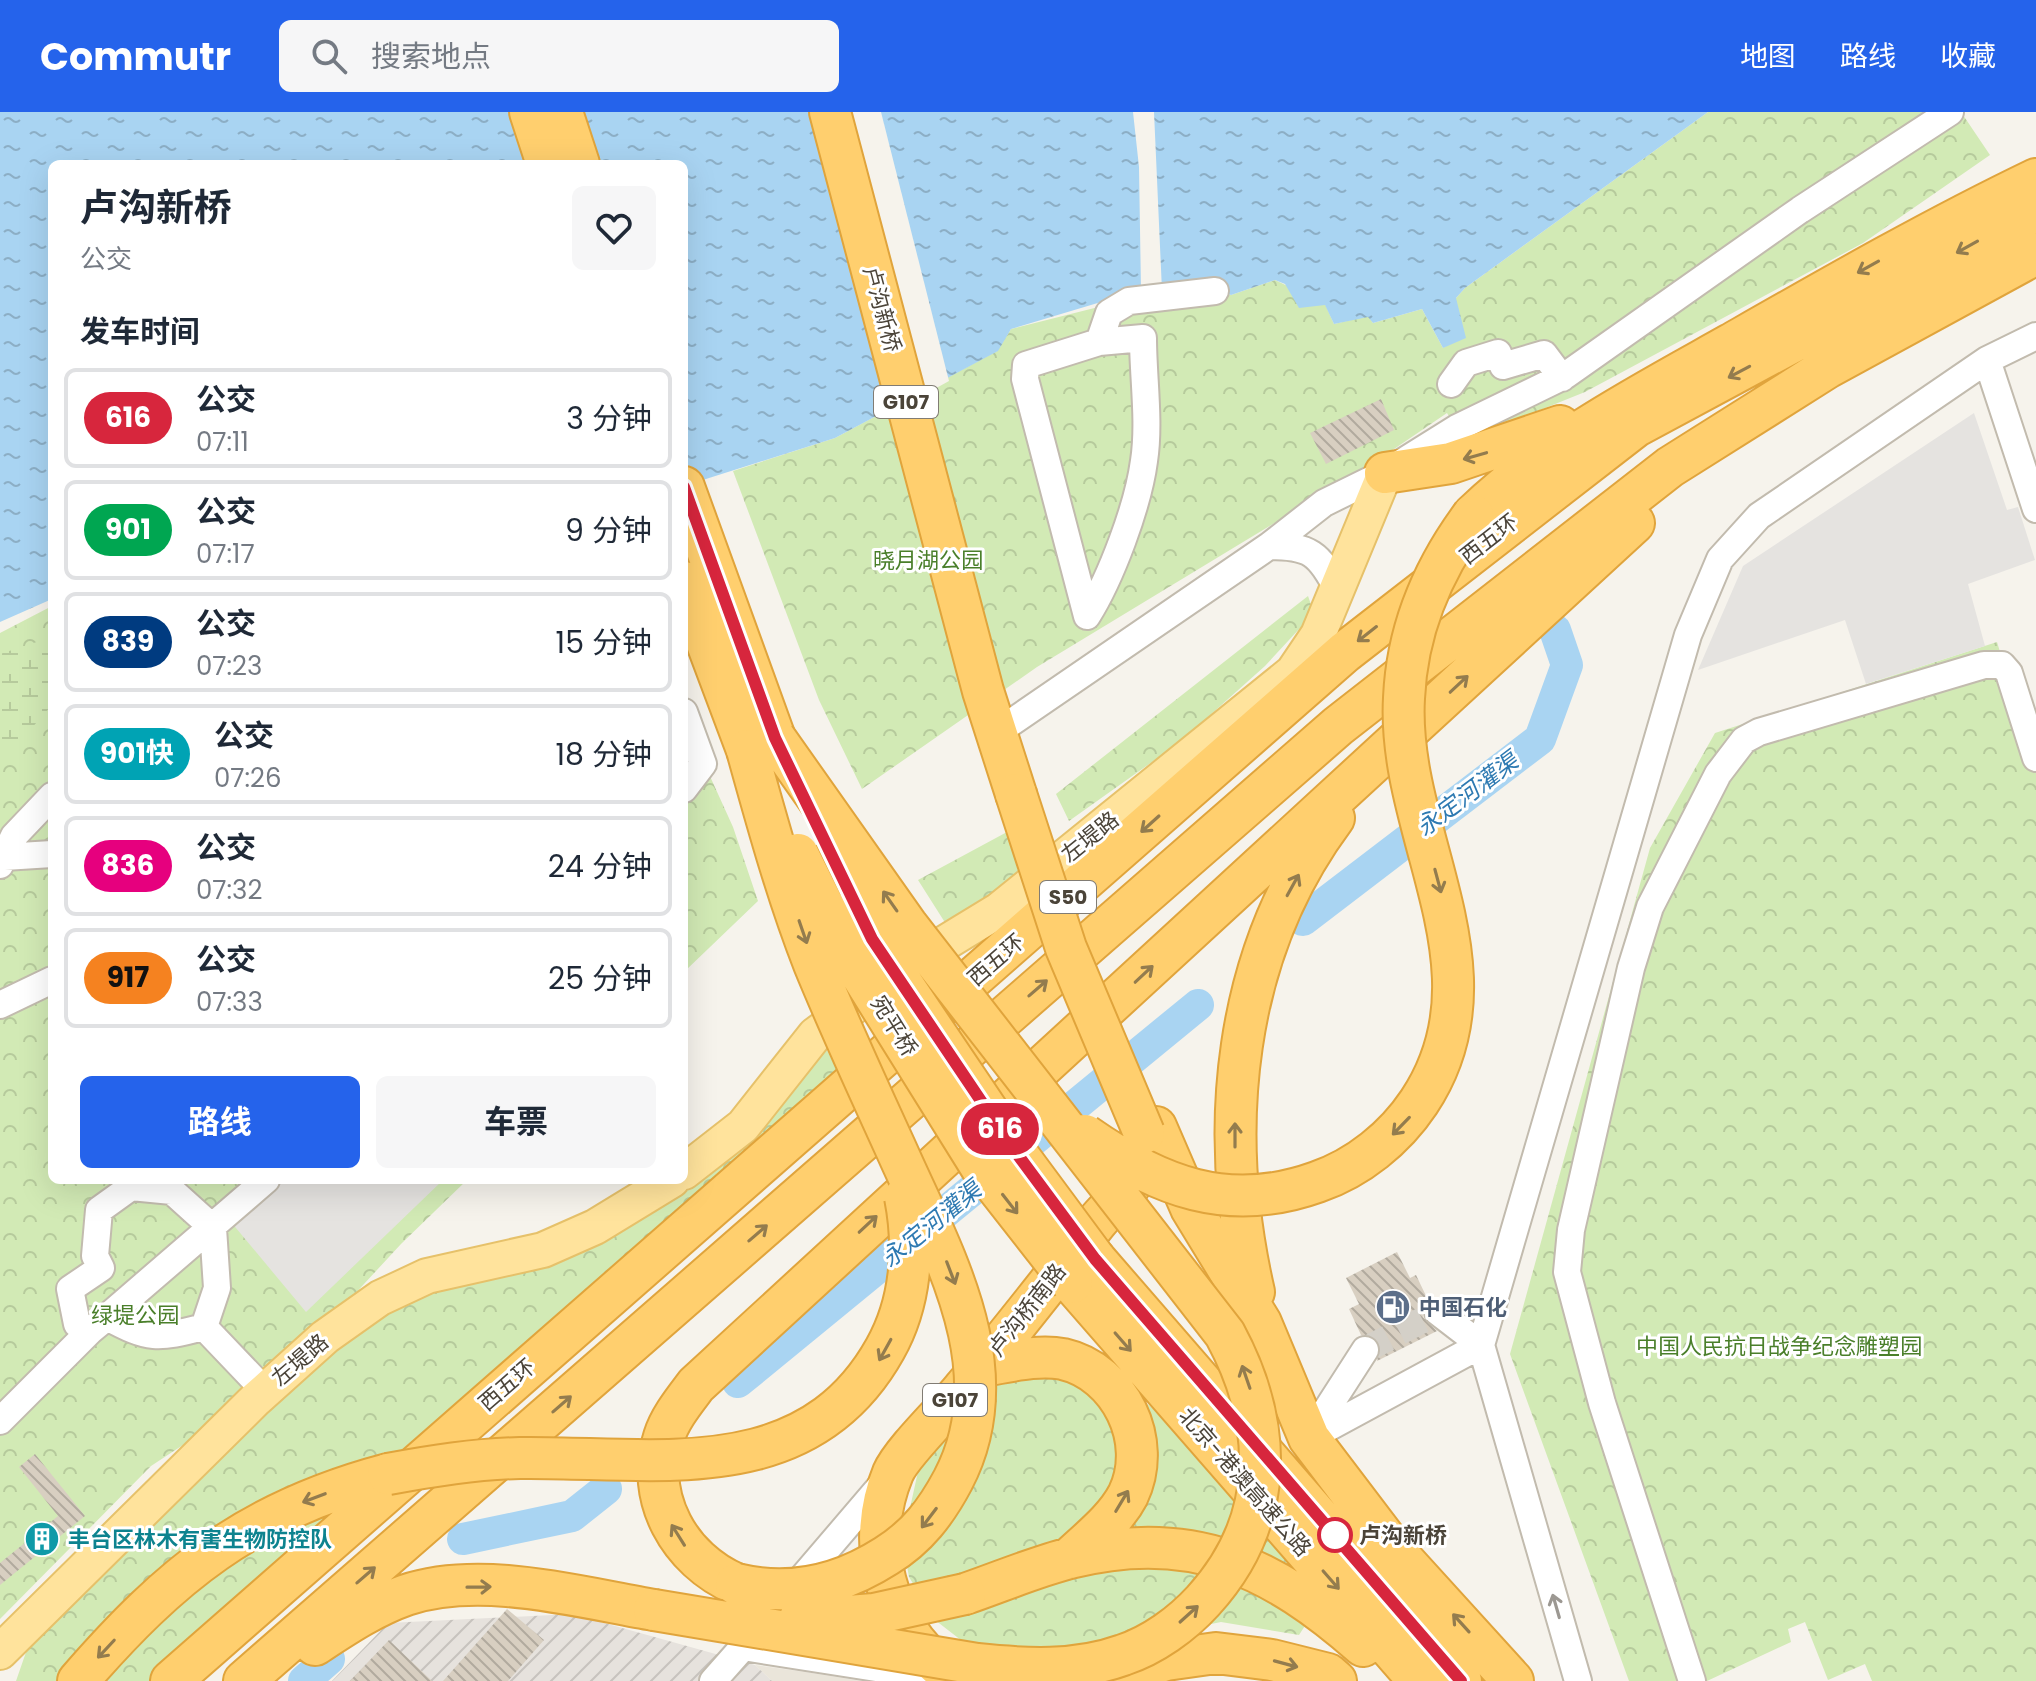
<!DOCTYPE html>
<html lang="zh">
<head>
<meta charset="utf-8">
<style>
	body { margin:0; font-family:Poppins,"Noto Sans SC",sans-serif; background:#f6f6f7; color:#1f2937; height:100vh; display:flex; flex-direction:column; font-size:30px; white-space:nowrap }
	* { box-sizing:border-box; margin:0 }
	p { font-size:26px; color:#747a83 }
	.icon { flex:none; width:44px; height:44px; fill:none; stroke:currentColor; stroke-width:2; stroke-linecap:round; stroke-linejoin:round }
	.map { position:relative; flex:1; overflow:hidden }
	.drawer { position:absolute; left:48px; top:48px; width:640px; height:1024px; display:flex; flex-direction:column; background:#fff; border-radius:12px; box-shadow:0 8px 32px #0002 }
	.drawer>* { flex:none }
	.badge { padding:0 16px; border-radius:26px; font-size:28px; line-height:52px }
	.map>.badge { position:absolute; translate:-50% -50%; box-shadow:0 0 0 4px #fff }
	h2 { padding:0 32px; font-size:30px; line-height:72px }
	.round { display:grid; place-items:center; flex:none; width:84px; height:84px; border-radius:12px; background:#f6f6f7 }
	.headline { display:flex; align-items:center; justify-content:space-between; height:136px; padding:0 32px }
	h1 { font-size:38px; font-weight:700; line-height:60px }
	.cta { display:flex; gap:16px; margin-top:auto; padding:16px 32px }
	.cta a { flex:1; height:92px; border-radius:12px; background:#2563eb; color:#fff; font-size:32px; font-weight:700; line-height:92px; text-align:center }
	.cta a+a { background:#f6f6f7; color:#1f2937 }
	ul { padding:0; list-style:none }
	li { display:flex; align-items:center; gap:24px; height:100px; margin:0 16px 12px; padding:0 16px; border:4px solid #e0e1e3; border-radius:12px }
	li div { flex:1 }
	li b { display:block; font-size:30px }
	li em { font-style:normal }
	li .badge { min-width:88px; font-weight:700; text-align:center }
	header { display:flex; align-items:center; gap:48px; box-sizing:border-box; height:112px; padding:0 40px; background:#2563eb; color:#fff }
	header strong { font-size:38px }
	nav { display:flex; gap:44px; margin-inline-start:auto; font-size:28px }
	.search { width:560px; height:72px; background:#f6f6f7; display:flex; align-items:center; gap:20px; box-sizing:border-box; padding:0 28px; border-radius:12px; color:#747a83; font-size:30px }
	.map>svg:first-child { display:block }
	.residential { fill:#eae5da }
	.industrial { fill:url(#industrial-furrows) }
	.forest { fill:url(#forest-crowns) }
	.wetland { fill:url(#wetland-marsh) }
	.parking { fill:#e5e3e0 }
	.water { fill:url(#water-ripples) }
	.pier { fill:#f6f3ec }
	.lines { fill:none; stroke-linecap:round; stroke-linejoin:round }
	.river { stroke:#a9d4f2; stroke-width:32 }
	.building { fill:url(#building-back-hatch) }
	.minor-tunnel { stroke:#d4d0c8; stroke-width:26; stroke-dasharray:26 13; stroke-linecap:butt }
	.minor-casing { stroke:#c2bbae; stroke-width:30 }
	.major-casing { stroke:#e6c16a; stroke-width:38 }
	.highway-casing { stroke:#e0a43c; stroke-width:44 }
	.minor { stroke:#fff; stroke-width:26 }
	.major { stroke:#ffe39c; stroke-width:34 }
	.highway { stroke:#ffcf6e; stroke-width:40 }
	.highway-bridge-casing { stroke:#e0a43c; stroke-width:44; stroke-linecap:butt }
	.highway-bridge { stroke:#ffcf6e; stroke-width:40 }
	.oneway { stroke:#937c4e }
	.oneway2 { stroke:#9c9892 }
	.line-casing { stroke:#fff; stroke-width:18 }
	.line { stroke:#d7263d; stroke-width:12 }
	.stop-dot { fill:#fff; stroke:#d7263d; stroke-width:4 }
	.labels { text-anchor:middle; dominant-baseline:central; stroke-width:6; stroke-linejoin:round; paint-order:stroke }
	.shield { fill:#fff; stroke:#817c74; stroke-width:2 }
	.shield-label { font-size:20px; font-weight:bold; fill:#4b4439 }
	.street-label { font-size:22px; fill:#4b4439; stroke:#fff }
	.park-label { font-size:22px; fill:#4a7f2a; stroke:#fff }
	.service-label { font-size:22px; font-weight:bold; fill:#4e5e75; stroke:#fff; text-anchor:start }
	.stop-label { font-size:22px; font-weight:bold; fill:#4b4439; stroke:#fff; text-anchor:start }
	.culture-label { font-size:22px; font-weight:bold; fill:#0d838f; stroke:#fff; text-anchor:start }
	.water-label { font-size:24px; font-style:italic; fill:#2e7ab2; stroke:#fff }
</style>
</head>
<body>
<header>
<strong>Commutr</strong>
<div class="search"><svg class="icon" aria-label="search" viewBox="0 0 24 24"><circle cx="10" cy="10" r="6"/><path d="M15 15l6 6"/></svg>搜索地点</div>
<nav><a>地图</a><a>路线</a><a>收藏</a></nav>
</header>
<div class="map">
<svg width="2036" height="1569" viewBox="0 0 2036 1569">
	<defs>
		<pattern id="industrial-furrows" width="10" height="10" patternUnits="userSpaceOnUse" patternTransform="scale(2)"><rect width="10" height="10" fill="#e6e2dd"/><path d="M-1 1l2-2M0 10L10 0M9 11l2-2" fill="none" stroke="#c7c3be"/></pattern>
		<pattern id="forest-crowns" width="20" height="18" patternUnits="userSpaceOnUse" patternTransform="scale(2)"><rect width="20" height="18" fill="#d2eab5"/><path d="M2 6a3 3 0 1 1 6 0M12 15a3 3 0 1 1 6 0" fill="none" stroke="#b6ca9c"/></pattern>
		<pattern id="wetland-marsh" width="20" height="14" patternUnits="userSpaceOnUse" patternTransform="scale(2)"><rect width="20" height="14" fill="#d2eab5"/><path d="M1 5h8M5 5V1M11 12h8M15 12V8" fill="none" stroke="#b6ca9c"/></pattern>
		<pattern id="water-ripples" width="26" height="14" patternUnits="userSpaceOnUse" patternTransform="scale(2)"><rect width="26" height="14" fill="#a9d4f2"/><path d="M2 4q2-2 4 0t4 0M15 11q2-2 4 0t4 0" fill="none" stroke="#8caec5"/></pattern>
		<pattern id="building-back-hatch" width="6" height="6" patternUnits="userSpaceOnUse" patternTransform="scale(2)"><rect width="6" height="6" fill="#d8cfc1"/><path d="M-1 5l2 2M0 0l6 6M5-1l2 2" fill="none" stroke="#b1aa9e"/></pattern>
	</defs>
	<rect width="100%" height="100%" fill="#f6f3ec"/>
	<path class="residential" d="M755,1553L805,1560L862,1569H772Z"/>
	<path class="industrial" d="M572,1502L755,1553L772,1569H332L388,1511Z"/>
	<path class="forest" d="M1708,0H1961L1990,43L1863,131L1585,280L1463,329L1447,301L1372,352L1037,555L862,677L819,588L733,359L835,326L997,239L1011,217L1162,179L1204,172L1231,183L1275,168L1325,192L1334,212L1368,204L1373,211L1422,197L1443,236L1455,228L1456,186L1465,176Z
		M1308,484L1314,501L1265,554L1180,630L1069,709L1056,682Z
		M52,494V1068H467L401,1132L265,1279L151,1354L0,1507V521Z
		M1997,530L2036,657V1569H1872L1865,1552L1828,1568L1805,1510L1788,1517L1791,1530L1707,1569H1629L1510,1242L1650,736L1715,621Z
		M684,607L733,715L758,789L684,860Z
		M1007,720L1022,772L951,820L918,768Z
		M822,928L840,964L150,1569H16L33,1520L249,1302L390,1197L637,1103Z
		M1073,1257L1149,1293L1308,1461L1314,1500L1299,1523L1221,1510L1099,1535L1029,1540L966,1532L935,1508L909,1465L906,1448L908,1405L919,1355L954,1310L1007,1265Z"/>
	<path class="wetland" d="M52,525V593L0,652V542Z"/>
	<path class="parking" d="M1974,301L2007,398L2018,395L2035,448L1968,472L1985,534L1866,572L1845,508L1698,558L1743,454Z
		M272,1068H443L306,1200L226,1104Z"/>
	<path class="water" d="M0,0H1133L1139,55L1141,178L1011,217L998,239L835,326L684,374V52H52V487L0,510Z
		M1154,0H1708L1465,176L1456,186L1466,226L1443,236L1422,197L1373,211L1368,205L1334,212L1325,193L1299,196L1285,172L1275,168L1231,183L1204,172L1162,179Z"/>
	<path class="pier" d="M812,0H881L949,269L889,302Z"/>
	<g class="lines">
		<path class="river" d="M1303,808L1540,627L1567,553L1555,518
			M738,1270L1198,893
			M463,1427L572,1404L606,1377
			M304,1569L329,1547"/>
	</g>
	<path class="building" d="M1381,287L1394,318L1326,352L1310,321Z
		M1397,1140L1410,1166L1416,1163L1428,1188L1422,1197L1423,1205L1437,1219L1377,1249L1379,1231L1373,1224L1361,1223L1349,1197L1359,1192L1346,1166Z
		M35,1342L85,1404L0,1473V1451L58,1404L19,1355Z
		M507,1497L544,1528L508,1569H443Z
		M389,1528L432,1569H350Z"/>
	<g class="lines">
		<path class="minor-tunnel" d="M1365,1238L1438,1200"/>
		<g class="minor-casing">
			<path id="minor" d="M1987,248L2036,397
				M1451,272L1466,251L1498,241L1503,254L1544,242L1562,266
				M1338,478C1319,441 1310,434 1269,434L1324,391L1385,361L1457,316L1566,263L1800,98L1950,0
				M1087,504L1025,267L1026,253L1099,230L1109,201L1129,189L1215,179
				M1087,504C1111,466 1138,394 1144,349C1150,310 1143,265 1143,226L1099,230
				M684,600L703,652L684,677
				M996,621L1269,434
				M4,745L52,742
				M0,753L14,724L52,684
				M0,893L52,868
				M1438,1200L1481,1233
				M107,1205L266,1068
				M204,1215C156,1227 150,1228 107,1205L90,1219L77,1212L70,1177L101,1156L95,1144L99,1098L131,1075L172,1079L213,1116L217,1176L204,1215L265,1279
				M0,1309L90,1219
				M1311,1322L1365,1238
				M1309,1326L1481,1233
				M791,1479L885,1369
				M743,1535L953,1568
				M713,1569L766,1509
				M1578,1569L1481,1233L1688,523L1720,447L1759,404L1987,248L2036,224
				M1692,1569L1602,1291L1567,1160L1571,1118L1631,856L1650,795L1718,662L1744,628L1759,620L1984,553H2002L2009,561L2036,646"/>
		</g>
		<g class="major-casing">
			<path id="major" d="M684,1060L743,1014L815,923L917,848L999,798L1293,560L1318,523L1385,361
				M0,1540L256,1287L325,1225L380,1186L427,1164L543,1138L595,1115L672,1068"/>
		</g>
		<g class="highway-casing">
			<path id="highway" d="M530,0L547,52
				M562,0L579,52
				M830,0L983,579L1016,682
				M1385,361L1451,351L1560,314
				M684,375L775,626
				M1473,403C1549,330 1640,283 1731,232C1831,175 1932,117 2036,67
				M684,470L747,638
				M1156,1015L1191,1096L1261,1211L1309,1326L1394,1438L1513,1569
				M1095,1147L1461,1569
				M1072,1171L1419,1569
				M1254,1180C1217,1018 1232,843 1334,706
				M983,1254C1008,1250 1038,1242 1063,1247C1120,1260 1154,1329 1128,1383C1115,1408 1090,1427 1070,1446
				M736,1472C680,1448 644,1386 664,1325C670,1306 684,1289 696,1273L1634,411
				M965,1482C1000,1470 1035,1455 1070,1446C1192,1415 1273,1455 1363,1534
				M315,1533C344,1514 372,1495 406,1483C481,1458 578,1485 654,1498
				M944,1558C885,1512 864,1431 893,1361C902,1340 946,1298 963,1277C1009,1223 1052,1167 1096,1111C1109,1094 1129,1080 1138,1060
				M78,1569C171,1462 248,1399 388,1362
				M171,1569L1345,540L1635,315L2036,99
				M244,1569L1338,614L1670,355L1827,256L2036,142
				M1101,1569L1166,1548L1216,1541L1272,1548L1328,1562L1336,1569"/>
		</g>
		<use href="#minor" class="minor"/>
		<use href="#major" class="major"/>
		<use href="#highway" class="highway"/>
		<g class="highway-bridge-casing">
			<path id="highway-bridge" d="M1016,682L1066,836L1144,1021
				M798,742L844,835L981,1055L1072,1171
				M856,796L872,827L1012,1035L1095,1147
				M1085,1023C1158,1074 1228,1102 1317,1070C1358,1056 1395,1026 1419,990C1507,858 1396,723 1404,586C1407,517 1432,458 1473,403
				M388,1362C432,1354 475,1347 520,1346C654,1344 806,1378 885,1237C911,1191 915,1136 905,1085
				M736,1472C790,1485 839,1474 886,1444C917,1425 936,1400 953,1368C1010,1260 945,1146 900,1046C871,982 841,918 814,852C787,783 767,710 747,638
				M654,1498L977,1552C1025,1557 1076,1560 1123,1543C1153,1533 1182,1512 1203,1489C1276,1409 1274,1313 1225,1222L907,813L775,626
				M799,1508L874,1502L965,1482"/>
		</g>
		<use href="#highway-bridge" class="highway-bridge"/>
	</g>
	<defs><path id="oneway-shaft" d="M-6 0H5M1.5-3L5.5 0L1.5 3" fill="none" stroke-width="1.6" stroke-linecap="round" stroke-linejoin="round" transform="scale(2)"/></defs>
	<g class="oneway">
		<use href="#oneway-shaft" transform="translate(1967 135) rotate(151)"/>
		<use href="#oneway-shaft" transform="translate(1868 155) rotate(151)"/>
		<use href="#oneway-shaft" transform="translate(1739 260) rotate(152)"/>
		<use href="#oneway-shaft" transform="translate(1475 344) rotate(164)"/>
		<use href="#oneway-shaft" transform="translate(1367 522) rotate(142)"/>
		<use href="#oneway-shaft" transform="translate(1459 572) rotate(-43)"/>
		<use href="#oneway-shaft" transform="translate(1150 712) rotate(138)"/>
		<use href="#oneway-shaft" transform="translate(1438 769) rotate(75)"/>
		<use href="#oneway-shaft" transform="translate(1293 773) rotate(-61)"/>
		<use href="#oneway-shaft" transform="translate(890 789) rotate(-125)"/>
		<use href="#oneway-shaft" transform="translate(803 820) rotate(71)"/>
		<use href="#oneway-shaft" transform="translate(1144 862) rotate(-43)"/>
		<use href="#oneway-shaft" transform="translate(1038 876) rotate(-41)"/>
		<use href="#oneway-shaft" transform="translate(1401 1014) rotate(134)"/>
		<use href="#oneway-shaft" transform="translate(1235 1023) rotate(-90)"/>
		<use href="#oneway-shaft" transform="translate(1010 1092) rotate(52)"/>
		<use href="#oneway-shaft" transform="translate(868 1112) rotate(-43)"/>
		<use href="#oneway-shaft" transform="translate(758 1121) rotate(-41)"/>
		<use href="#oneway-shaft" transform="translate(951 1161) rotate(69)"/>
		<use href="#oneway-shaft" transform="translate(1123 1230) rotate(49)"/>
		<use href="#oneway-shaft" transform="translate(885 1238) rotate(119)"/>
		<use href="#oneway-shaft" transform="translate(1246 1265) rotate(-109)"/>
		<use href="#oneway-shaft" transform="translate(562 1292) rotate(-41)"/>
		<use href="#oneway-shaft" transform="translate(314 1386) rotate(159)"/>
		<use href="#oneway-shaft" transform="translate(1122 1389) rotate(-59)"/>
		<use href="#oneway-shaft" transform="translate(929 1406) rotate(127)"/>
		<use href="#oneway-shaft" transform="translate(678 1423) rotate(-122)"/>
		<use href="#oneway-shaft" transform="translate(366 1463) rotate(-41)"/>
		<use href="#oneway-shaft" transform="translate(1331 1468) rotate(49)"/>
		<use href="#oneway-shaft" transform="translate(479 1475) rotate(-1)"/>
		<use href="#oneway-shaft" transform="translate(1189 1502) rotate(-42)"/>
		<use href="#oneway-shaft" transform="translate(1461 1511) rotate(-132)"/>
		<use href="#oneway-shaft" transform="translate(106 1537) rotate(133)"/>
		<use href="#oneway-shaft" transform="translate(1286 1552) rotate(15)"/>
	</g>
	<use class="oneway2" href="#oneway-shaft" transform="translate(1556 1494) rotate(-106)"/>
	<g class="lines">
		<g class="line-casing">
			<path id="line" d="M684,375L775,626L872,827L1012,1035L1095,1147L1461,1569"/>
		</g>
		<use href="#line" class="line"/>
	</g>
	<defs>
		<g id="fuel-disc" transform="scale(1.8)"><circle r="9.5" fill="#5c6f8a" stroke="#fff"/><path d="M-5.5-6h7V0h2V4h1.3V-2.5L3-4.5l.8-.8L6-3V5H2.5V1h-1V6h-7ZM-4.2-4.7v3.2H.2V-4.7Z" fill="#fff"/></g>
		<g id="building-disc" transform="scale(1.8)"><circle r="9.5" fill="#0f9aa8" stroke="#fff"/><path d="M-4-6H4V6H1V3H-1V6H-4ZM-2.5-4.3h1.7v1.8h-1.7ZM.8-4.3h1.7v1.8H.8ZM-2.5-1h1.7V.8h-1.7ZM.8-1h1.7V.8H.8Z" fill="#fff"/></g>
	</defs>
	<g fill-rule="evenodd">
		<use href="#fuel-disc" x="1393" y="1195"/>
		<use href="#building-disc" x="42" y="1427"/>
	</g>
	<circle class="stop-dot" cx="1335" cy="1423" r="16"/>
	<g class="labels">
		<g class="shield">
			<rect x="874" y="274" width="64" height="32" rx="6"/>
			<rect x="1040" y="769" width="56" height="32" rx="6"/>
			<rect x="923" y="1272" width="64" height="32" rx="6"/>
		</g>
		<g class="shield-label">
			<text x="906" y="290">G107</text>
			<text x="1068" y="785">S50</text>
			<text x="955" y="1288">G107</text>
		</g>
		<g class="street-label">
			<text transform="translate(882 197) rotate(75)">卢沟新桥</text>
			<text transform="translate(1489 427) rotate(-38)">西五环</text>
			<text transform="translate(1090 725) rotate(-39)">左堤路</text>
			<text transform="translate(996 848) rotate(-41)">西五环</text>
			<text transform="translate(894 914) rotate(58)">宛平桥</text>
			<text transform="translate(1027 1198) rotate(-52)">卢沟桥南路</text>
			<text transform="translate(300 1248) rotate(-41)">左堤路</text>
			<text transform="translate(507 1273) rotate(-41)">西五环</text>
			<text transform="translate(1245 1370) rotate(49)">北京-港澳高速公路</text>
		</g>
		<g class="park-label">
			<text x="928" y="448">晓月湖公园</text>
			<text x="135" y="1203">绿堤公园</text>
			<text x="1779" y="1234">中国人民抗日战争纪念雕塑园</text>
		</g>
		<g class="service-label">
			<text x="1419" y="1195">中国石化</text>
		</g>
		<g class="stop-label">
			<text x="1359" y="1423">卢沟新桥</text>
		</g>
		<g class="culture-label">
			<text x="68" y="1427">丰台区林木有害生物防控队</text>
		</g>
		<g class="water-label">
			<text transform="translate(1467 682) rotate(-37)">永定河灌渠</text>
			<text transform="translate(931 1112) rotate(-39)">永定河灌渠</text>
		</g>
	</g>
</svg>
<b class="badge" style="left:1000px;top:1017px;background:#d7263d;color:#fff">616</b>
<section class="drawer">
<div class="headline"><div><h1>卢沟新桥</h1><p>公交</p></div><a class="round"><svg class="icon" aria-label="heart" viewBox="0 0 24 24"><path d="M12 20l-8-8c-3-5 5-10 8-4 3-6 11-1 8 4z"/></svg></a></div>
<h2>发车时间</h2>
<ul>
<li><span class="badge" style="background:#d7263d;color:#fff">616</span><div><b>公交</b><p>07:11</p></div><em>3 分钟</em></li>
<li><span class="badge" style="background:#00a651;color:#fff">901</span><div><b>公交</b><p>07:17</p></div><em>9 分钟</em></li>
<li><span class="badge" style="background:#003b80;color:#fff">839</span><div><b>公交</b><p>07:23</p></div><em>15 分钟</em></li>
<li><span class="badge" style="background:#00a3b4;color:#fff">901快</span><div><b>公交</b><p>07:26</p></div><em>18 分钟</em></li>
<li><span class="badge" style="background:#e6007e;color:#fff">836</span><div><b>公交</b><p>07:32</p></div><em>24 分钟</em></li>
<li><span class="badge" style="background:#f58220;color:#111">917</span><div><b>公交</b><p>07:33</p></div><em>25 分钟</em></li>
</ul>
<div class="cta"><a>路线</a><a>车票</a></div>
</section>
</div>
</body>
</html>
